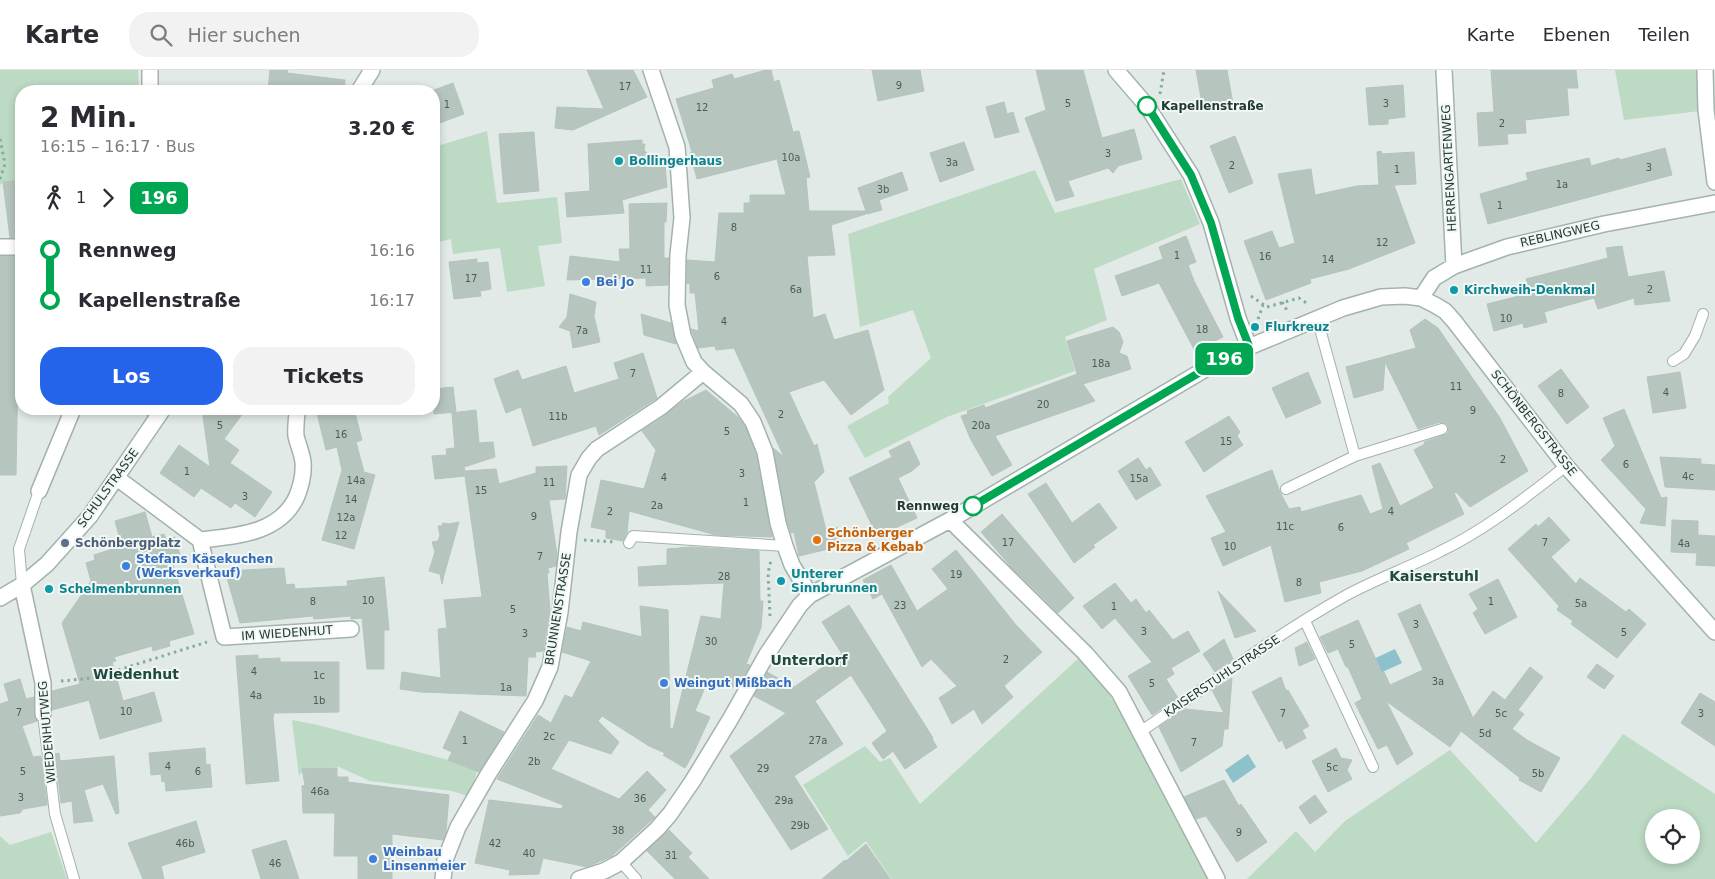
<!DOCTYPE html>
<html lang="de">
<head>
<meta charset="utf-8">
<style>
	body { margin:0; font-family:"DejaVu Sans",sans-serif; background:#f2f2f3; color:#2b2b33; height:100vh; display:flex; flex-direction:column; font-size:19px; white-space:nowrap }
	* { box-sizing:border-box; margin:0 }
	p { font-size:16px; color:#7c7c81 }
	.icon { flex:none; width:28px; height:28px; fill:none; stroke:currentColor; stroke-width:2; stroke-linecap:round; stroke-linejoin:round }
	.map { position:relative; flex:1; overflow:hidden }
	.drawer { position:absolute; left:15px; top:15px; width:425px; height:330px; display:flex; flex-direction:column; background:#fff; border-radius:20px; box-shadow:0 2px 8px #0003 }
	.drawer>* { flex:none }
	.badge { padding:0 10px; border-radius:8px; font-size:18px; line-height:32px }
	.tools { position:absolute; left:1645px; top:739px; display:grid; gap:10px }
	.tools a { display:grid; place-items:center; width:55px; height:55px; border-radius:50%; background:#fff; box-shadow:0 2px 8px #0003; font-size:25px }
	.map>.badge { position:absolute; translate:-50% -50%; box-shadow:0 0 0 2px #fff }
	.legs { display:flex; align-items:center; gap:8px; height:55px; padding:0 25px; font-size:16px }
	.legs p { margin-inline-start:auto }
	.head { display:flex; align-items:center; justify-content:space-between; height:85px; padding:0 25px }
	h1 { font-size:28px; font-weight:700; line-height:38px }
	.action { display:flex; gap:10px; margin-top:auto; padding:10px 25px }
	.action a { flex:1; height:58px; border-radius:20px; background:#2563eb; color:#fff; font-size:20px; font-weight:700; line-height:58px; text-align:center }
	.action a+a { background:#f2f2f3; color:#2b2b33 }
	ul { padding:0 25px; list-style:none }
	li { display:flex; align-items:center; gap:18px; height:50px; font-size:19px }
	li i { display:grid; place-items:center; width:8px; height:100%; margin:0 6px; background:currentColor }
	li i::after { content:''; width:12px; height:12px; margin:-6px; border:4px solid; border-radius:50%; background:#fff }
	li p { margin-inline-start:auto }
	li:first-child i { background:linear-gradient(#0000 50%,currentColor 0) }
	li:last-child i { background:linear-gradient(currentColor 50%,#0000 0) }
	header { display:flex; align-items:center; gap:30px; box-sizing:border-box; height:70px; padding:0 25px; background:#fff; border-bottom:1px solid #e1e1e2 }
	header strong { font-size:24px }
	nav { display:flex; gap:28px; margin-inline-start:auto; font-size:18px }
	.search { width:350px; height:45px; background:#f2f2f3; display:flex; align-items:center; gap:12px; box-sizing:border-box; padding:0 18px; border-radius:20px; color:#7c7c81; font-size:19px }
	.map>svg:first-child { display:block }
	.green { fill:#bcdac4; fill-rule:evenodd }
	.water { fill:#8dc2cc }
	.building { fill:#b7c5bf; stroke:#b4c4bd }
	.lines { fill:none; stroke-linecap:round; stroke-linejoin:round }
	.lane-casing { stroke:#a4b2ad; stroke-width:12 }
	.street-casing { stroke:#a4b2ad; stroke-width:18 }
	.path { stroke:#84ac9f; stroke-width:3; stroke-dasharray:2.5 4; stroke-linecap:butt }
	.lane { stroke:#fff; stroke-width:10 }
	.street { stroke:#fff; stroke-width:15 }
	.line-1-casing { stroke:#fff; stroke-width:11 }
	.line-1 { stroke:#00a651; stroke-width:8 }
	.stop-1-dot { fill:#fff; stroke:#00a651; stroke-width:2.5 }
	.culture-dot { fill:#0f9aa8; stroke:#f1f7f4; stroke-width:2 }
	.shop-dot { fill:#3f7fe0; stroke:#f1f7f4; stroke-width:2 }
	.food-dot { fill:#e8710a; stroke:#f1f7f4; stroke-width:2 }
	.service-dot { fill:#5c6f8a; stroke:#f1f7f4; stroke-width:2 }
	.labels { text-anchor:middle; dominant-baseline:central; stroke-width:4; stroke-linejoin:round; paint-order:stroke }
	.number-label { font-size:10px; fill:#485d56 }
	.stop-label { font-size:12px; font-weight:bold; fill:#233a33; stroke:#f1f7f4; text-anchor:start }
	.culture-label { font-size:12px; font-weight:bold; fill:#0d838f; stroke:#f1f7f4; text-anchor:start }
	.street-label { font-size:12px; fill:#233a33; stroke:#f1f7f4 }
	.shop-label { font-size:12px; font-weight:bold; fill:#366cbe; stroke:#f1f7f4; text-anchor:start }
	.food-label { font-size:12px; font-weight:bold; fill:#c56008; stroke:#f1f7f4; text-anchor:start }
	.service-label { font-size:12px; font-weight:bold; fill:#4e5e75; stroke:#f1f7f4; text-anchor:start }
	.neighbourhood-label { font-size:14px; font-weight:bold; fill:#204a40; stroke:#f1f7f4 }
</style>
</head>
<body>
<header>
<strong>Karte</strong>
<div class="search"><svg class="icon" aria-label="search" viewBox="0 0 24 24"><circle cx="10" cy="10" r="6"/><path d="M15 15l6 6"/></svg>Hier suchen</div>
<nav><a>Karte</a><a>Ebenen</a><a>Teilen</a></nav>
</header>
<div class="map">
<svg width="1715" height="809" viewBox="0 0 1715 809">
	<rect width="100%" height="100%" fill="#e1eae6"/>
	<path class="green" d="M0,0H138L139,21H21V110L3,112L0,115Z
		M1615,0H1698L1700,41L1624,50Z
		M487,61L497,133L557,127L562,173L538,176L545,216L507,222L500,178L453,184L451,169L434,173V77Z
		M1035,100L1055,143L1181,109L1200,154L1094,199L1107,250L1065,267L1075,301L947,347L865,388L847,356L889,333L888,327L931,288L913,240L860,257L848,164Z
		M1080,587C1104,612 1117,636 1133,666C1160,713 1183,761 1208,809H891L866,771L848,786L803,715L865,676L880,692L890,688L920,734Z
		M292,650L318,655L448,690L477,701L470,727L452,721L370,711L339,697L304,699L299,706Z
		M1623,664L1715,724V809H1247L1296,761L1315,782L1345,751L1450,680L1536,773L1591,708ZM1654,748H1691V785H1654Z
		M51,762L67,809H0V766L10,775Z"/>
	<path class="water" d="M1395,579L1402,593L1374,606L1367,592Z
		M1248,684L1256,697L1233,713L1225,700Z"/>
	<path class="building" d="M270,0H288L287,3L345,10L344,21H268Z
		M587,0H633L647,27L573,60L555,58L557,37L604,39Z
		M766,0H771L774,12L779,10L793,62L799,61L810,107L806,108L809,141H866V144L831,155L835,185L807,186L813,248L825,244L834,270L868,260L884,320L851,345L824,310L789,322L814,376L817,374L824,402L814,412L826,460L837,457L841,476L799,486L794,462L791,463L787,451L773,378L784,387L734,278L716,280L715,276L698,278L691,259L699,261L695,223H690V213L687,214V190L715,192L719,143H744V133H750V125H786L777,89L697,109L690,83L692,82L676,29L714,18L712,10L732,4L734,9Z
		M872,0H920L924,21L878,31Z
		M1036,0H1083L1102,68L1134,59L1142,89L1118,96L1113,103L1108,98L1068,111L1074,126L1056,131L1025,48L1046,40Z
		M1196,0H1227L1233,34L1203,39Z
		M1491,0H1576L1578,18H1567L1569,45L1525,50L1526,63L1507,64L1508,74L1479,76L1477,43L1494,42Z
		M453,13L464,44L434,55V20Z
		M1403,15L1405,47L1388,49V54L1369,55L1366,18Z
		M1004,32L1007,44L1013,42L1019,62L995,68L986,37Z
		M534,62L535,77H533H535L539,121L504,124L499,64Z
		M1235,66L1253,113L1229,123L1210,76Z
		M642,70V74H645L644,80L649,85L648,97L665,95L667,117L622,130L624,143L567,147L565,123L590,121L588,74Z
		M964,72L974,100L940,112L930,83Z
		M1665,78L1672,105L1488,154L1480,124L1528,110L1526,103L1589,88L1591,96L1619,88L1620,90Z
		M1381,81L1382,84L1414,82L1416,114L1394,115L1415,173L1349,199L1310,209L1311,213L1266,230L1244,171L1272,161L1279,178L1295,173L1278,104L1311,99L1315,125L1357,116L1379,115L1377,82Z
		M902,102L908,120L879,130L882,140L867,144L858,118Z
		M21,110V168H10L3,112Z
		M667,133L666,152H664V188H669L668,215L646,216V208L567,210L570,186L620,192L619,179H630L629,134Z
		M1186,166L1196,192L1188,195L1194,211L1223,267L1195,281L1159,213L1122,226L1115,206L1163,189L1159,177Z
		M1622,176L1628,207L1664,201L1670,231L1635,235L1634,228L1598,239L1594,228L1544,242L1547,252L1524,258L1523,253L1494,261L1487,234L1531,223L1526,209L1608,188L1606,178Z
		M0,186H20L16,405H0Z
		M477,189V193L488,192L491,219L480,221L481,226L454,229L449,192Z
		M570,224L596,232L594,246L600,272L573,278L570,261L559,257L567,247Z
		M641,244L671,253L676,274L644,265Z
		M1425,249L1438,258L1500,348L1528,401L1470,437L1456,422L1454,423L1464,444L1406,473L1409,479L1362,501L1319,512L1321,523L1285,532L1271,475L1223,496L1211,468L1226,462L1206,426L1272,400L1280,422L1289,439L1300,437L1301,442L1361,425L1370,444L1383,439L1372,396L1380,393L1400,436L1434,418L1414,380L1425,374L1424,372L1447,364L1449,360L1447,354L1440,352L1418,359L1385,292L1383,320L1354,328L1346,297L1416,278L1410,260Z
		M1113,257L1119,262L1123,272L1119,283L1127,286L1131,299L1083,314L1095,331L995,366L1012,395L992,406L971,370L961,346L968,344L967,341L984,335L985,338L1077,304L1078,307L1067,271Z
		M643,283L657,328L599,365L596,356L533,376L521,337L506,343L494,309L518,300L522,310L566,296L574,323L619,309L614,293Z
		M1561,299L1589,337L1567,354L1538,316Z
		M1308,302L1321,333L1286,348L1272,318Z
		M1680,302L1686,338L1653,343L1647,307Z
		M453,317L456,342L434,344V319Z
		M706,320L739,348L745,356L756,385L772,467L716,465L629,441L627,463L623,471L606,468V460L591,457L601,410L644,419L656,380L642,361L666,345L682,332Z
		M202,339H246L224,369L239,380L230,393L272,422L255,447L235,433L231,438L201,418L194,427L160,403L179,375L210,397Z
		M316,339H354L362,370L356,372L364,402L375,405L354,479L322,470L342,400L337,377L326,380Z
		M1624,339L1661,428L1667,427L1665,456L1640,453L1646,439L1601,390L1615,376L1603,348Z
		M476,340L479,373L493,372L495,387L464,397L465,401L496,399L499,414L536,403V397L567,396L565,429L549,430L557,485L556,496L548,498L549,503H547L550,542L543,581L535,582L536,587H528L526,626L421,622L400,619L402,602L441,608L438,559L447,558L444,530L482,527L465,406L435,409L432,386L447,385L446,379L455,378L452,343Z
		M1229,346L1240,362L1237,366L1243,375L1204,402L1185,372Z
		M909,371L920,394L912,401L898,408L917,448L893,459V460L878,468L849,408L892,387L889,381Z
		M1660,387L1701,389V394L1715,395V420L1665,417Z
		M1138,388L1146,400L1150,397L1161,415L1136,430L1118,401Z
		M1046,413L1072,453L1099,433L1117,458L1093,475L1095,477L1074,493L1028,424Z
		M145,442L152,467L164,464L166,469L175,467L180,485L171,488L194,564L169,571L170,576L153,581L152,576L114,587L116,591L112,592L123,631L154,622L162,651L100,669L89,630L52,640V621L80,614L62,553L91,511L86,493L95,490L94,485L122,476L115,451Z
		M1002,444L1074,528L1058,543L1013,499L981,462Z
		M1549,447L1570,470L1551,487L1576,514L1580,508L1626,542L1629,539L1646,554L1617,588L1571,554L1573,551L1557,540L1559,536L1508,479L1536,454L1538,457Z
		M1672,450L1698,451V465L1715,466V496L1696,495L1697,483L1671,482Z
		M459,452L444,505L442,514L440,504L429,501L435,482L432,472L438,471L440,465L438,456H442L443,453L449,454Z
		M691,477L759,481L760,531H763L761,558L746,594L750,595L737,618L708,610L695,641L710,647L693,684L685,698L663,685L665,683L649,676L602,646L598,651L619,672L611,684L569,670L551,699L619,729L647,701L666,720L648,740L655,747L612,786L587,797L543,788L539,804L509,805L510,800L475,793L489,730L562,739L563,735L497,709L538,645L551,653L565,625L572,628L591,591L562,582L567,557L581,561L583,552L642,567L640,536L668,540L670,658L673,659L701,546L721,549L724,513L639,516L638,497L667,495V479Z
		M956,480L1016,555L1042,582L1004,616L1013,627L982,654L974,639L952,654L939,628L957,616L931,589L922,597L882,524L873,529L863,510L891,495L917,541L948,519L932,499Z
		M284,498L286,515L294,514L295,519L348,516L347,511L384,507L389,560H384V599H367L362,548L351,549V546L314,549L313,546L240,553L225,501Z
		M1498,509L1517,547L1485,564L1473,543L1478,539L1469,524Z
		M1115,513L1131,533L1136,529L1146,543L1149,540L1173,570L1188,561L1200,581L1171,598L1174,604L1166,609L1178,628L1152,645L1128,606L1152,592L1115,548L1102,559L1083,536Z
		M1218,521L1256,561L1235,568Z
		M1420,534L1473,648L1493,621L1505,630L1530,597L1543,607L1518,640L1524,644L1512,659L1527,670L1560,688L1541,722L1519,710L1520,708L1461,661L1450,677L1386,631L1413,684L1397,695L1387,675L1378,679L1355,633L1362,629L1348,597H1346L1338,579L1328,583L1320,567L1358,550L1382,603L1384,602L1390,615L1423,600L1398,544Z
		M849,535L933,668L932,669L937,677L905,699L893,681L883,689L872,673L887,661L851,605L815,631L843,674L794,706L828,759L791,780L730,686L786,643L754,626L767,602L794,617L842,584L822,552Z
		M1224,569L1233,589L1215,602L1203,584Z
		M1307,572L1315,589L1299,596L1295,578Z
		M258,585V589L280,588V592H339V642L274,643L273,648L279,711L246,714L236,586Z
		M1597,594L1614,606L1604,619L1587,607Z
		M1281,607L1286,621L1288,620L1309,656L1302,660L1306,668L1286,679L1282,670L1279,672L1252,622Z
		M1232,608L1228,659H1224L1222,676L1181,702L1159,657L1185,639L1224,643L1212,620Z
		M20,609L26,629L34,627V644L37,651L22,656L33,687L41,686L47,735L23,739L20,743L0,746V634L9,631L4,614Z
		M1700,623L1715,632V676L1681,653Z
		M460,641L504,662L479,702L448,690L452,682L443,678Z
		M205,678L206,695L210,694L212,717L166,721L165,711L162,712L161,704L151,705L149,683Z
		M1336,678L1341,688L1352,690L1347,700L1352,709L1328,722L1312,691Z
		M59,683L60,691L114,686L119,743L116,744L103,714L84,720L93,751L74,753L72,731L61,733L55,684Z
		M337,698V707H348V712L449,725L446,762L443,770L392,764V809H358V786H334L335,743H303L302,716L305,715L302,699Z
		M1224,710L1239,736L1241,734L1267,772L1237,792L1206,746L1196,749L1184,727Z
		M1315,725L1327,742L1310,754L1299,737Z
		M196,751L205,782L161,796L164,809H143L128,773Z
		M669,760L692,783L688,787L709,809H675L647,781Z
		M286,770L299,809H261L252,780Z
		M866,774L890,809H822L845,790L846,791Z"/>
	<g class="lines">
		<g class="lane-casing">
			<path id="lane" d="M1317,248L1355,386
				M1673,291L1684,284L1695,266L1703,244
				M146,339L160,343
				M1286,419L1355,386L1442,359
				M629,473L633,466L785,476
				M22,515L19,479L39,421
				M1305,551L1373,697
				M43,644L55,744L74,809
				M1140,662C1208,616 1274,566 1345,526C1376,509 1410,497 1441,481C1487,459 1526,427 1566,396
				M621,792L636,809"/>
		</g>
		<g class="street-casing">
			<path id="street" d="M150,0V21
				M651,0L677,77L682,148L678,185L677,235L683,266L694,292L703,302L741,334L753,352L765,382L778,453L785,476L792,495L810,525
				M1116,0L1147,36L1191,105L1211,153L1238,248L1249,277
				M1444,0L1454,196
				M1705,0L1706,40L1715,112
				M359,21L372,0
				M0,177H21
				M1421,228L1434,208L1454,196L1507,177L1604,154L1715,133
				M117,408L200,470L224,567L351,559
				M39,421L73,339
				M950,450L1085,583L1119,622L1217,809
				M200,470C236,466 280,464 297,426C301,416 304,404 303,392C302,383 298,375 296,366C295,357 297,348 297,339
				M22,515L43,613V644
				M0,528L22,515L47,494L90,446L163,339
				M443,809L445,790L458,757L489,703L535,631L550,597L560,542L569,462L579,405L589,388L597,379L661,337L703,302
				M579,809L604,801L621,792L657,759L670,744L692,712L731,648L767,584L800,535L810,525L950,450L1219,291L1249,277L1343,238L1381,227L1405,226L1421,228L1435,235L1445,241L1454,251L1566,396L1715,562"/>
		</g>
		<path class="path" d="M1160,24L1164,0
			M0,69L5,94L0,109
			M1251,226L1267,237L1299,228L1308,234
			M1282,232L1288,242
			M1258,249L1263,235
			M584,470L615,472
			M770,546L768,503L771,490
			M61,611L93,608L207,572"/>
		<use href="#lane" class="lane"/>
		<use href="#street" class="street"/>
	</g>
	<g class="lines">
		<g class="line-1-casing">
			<path id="line-1" d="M973,436L1219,291L1249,276L1238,248L1211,153L1191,105L1147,36"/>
		</g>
		<use href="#line-1" class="line-1"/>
	</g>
	<g class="stop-1-dot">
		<circle cx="1147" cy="36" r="9"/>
		<circle cx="973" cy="436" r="9"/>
	</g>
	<g class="culture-dot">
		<circle cx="619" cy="91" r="5"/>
		<circle cx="1454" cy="220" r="5"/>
		<circle cx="1255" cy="257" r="5"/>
		<circle cx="781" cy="511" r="5"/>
		<circle cx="49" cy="519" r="5"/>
	</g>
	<g class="shop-dot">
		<circle cx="586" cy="212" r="5"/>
		<circle cx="126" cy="496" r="5"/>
		<circle cx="664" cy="613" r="5"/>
		<circle cx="373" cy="789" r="5"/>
	</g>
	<circle class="food-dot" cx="817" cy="470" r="5"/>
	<circle class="service-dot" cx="65" cy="473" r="5"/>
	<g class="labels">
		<g class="number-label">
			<text x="899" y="15">9</text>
			<text x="625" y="16">17</text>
			<text x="1068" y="33">5</text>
			<text x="1386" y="33">3</text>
			<text x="447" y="34">1</text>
			<text x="702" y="37">12</text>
			<text x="1502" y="53">2</text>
			<text x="1108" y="83">3</text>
			<text x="791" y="87">10a</text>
			<text x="952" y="92">3a</text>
			<text x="1232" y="95">2</text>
			<text x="1649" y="97">3</text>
			<text x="1397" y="99">1</text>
			<text x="1562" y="114">1a</text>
			<text x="883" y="119">3b</text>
			<text x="1500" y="135">1</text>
			<text x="734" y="157">8</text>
			<text x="1382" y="172">12</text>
			<text x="1177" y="185">1</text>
			<text x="1265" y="186">16</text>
			<text x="1328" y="189">14</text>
			<text x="646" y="199">11</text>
			<text x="717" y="206">6</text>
			<text x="471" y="208">17</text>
			<text x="796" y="219">6a</text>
			<text x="1650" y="219">2</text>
			<text x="1506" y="248">10</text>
			<text x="724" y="251">4</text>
			<text x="1202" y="259">18</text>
			<text x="582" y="260">7a</text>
			<text x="1101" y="293">18a</text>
			<text x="633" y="303">7</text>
			<text x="1456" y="316">11</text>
			<text x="1666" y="322">4</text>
			<text x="1561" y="323">8</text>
			<text x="1043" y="334">20</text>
			<text x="1473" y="340">9</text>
			<text x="781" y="344">2</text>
			<text x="558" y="346">11b</text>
			<text x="220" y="355">5</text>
			<text x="981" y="355">20a</text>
			<text x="727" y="361">5</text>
			<text x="341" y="364">16</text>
			<text x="1226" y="371">15</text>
			<text x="1503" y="389">2</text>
			<text x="1626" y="394">6</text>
			<text x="187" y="401">1</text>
			<text x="742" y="403">3</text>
			<text x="1688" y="406">4c</text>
			<text x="664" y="407">4</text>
			<text x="1139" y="408">15a</text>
			<text x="356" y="410">14a</text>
			<text x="549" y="412">11</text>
			<text x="481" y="420">15</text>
			<text x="245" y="426">3</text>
			<text x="351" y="429">14</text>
			<text x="746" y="432">1</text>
			<text x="657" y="435">2a</text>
			<text x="610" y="441">2</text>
			<text x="1391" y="441">4</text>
			<text x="534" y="446">9</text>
			<text x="346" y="447">12a</text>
			<text x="1285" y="456">11c</text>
			<text x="1341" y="457">6</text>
			<text x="341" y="465">12</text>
			<text x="1008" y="472">17</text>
			<text x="1545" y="472">7</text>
			<text x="1684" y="473">4a</text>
			<text x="1230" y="476">10</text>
			<text x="540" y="486">7</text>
			<text x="956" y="504">19</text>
			<text x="724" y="506">28</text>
			<text x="1299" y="512">8</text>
			<text x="368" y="530">10</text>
			<text x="313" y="531">8</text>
			<text x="1491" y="531">1</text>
			<text x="1581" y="533">5a</text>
			<text x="900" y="535">23</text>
			<text x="1114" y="536">1</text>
			<text x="513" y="539">5</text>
			<text x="1416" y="554">3</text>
			<text x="1144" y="561">3</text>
			<text x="1624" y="562">5</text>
			<text x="525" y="563">3</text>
			<text x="711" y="571">30</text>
			<text x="1352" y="574">5</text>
			<text x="1006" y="589">2</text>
			<text x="254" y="601">4</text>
			<text x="319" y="605">1c</text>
			<text x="1438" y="611">3a</text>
			<text x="1152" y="613">5</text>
			<text x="506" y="617">1a</text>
			<text x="256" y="625">4a</text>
			<text x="319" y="630">1b</text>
			<text x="126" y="641">10</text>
			<text x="19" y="642">7</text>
			<text x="1283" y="643">7</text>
			<text x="1501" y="643">5c</text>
			<text x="1701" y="643">3</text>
			<text x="1485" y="663">5d</text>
			<text x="549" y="666">2c</text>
			<text x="465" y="670">1</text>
			<text x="818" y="670">27a</text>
			<text x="1194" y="672">7</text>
			<text x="534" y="691">2b</text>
			<text x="168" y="696">4</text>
			<text x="1332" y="697">5c</text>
			<text x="763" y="698">29</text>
			<text x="23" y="701">5</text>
			<text x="198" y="701">6</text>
			<text x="1538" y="703">5b</text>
			<text x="320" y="721">46a</text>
			<text x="21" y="727">3</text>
			<text x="640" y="728">36</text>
			<text x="784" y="730">29a</text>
			<text x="800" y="755">29b</text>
			<text x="618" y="760">38</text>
			<text x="1239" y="762">9</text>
			<text x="185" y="773">46b</text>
			<text x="495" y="773">42</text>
			<text x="529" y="783">40</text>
			<text x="671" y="785">31</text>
			<text x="275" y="793">46</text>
		</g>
		<g class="stop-label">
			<text x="1161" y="36">Kapellenstraße</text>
			<text x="959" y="436" text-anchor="end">Rennweg</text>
		</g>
		<g class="culture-label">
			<text x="629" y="91">Bollingerhaus</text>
			<text x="1464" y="220">Kirchweih-Denkmal</text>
			<text x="1265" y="257">Flurkreuz</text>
			<text x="791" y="504">Unterer<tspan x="791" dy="14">Sinnbrunnen</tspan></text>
			<text x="59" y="519">Schelmenbrunnen</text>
		</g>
		<g class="street-label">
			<text transform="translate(1449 98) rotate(-93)">HERRENGARTENWEG</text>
			<text transform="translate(1560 164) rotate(-13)">REBLINGWEG</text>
			<text transform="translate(1534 353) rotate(52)">SCHÖNBERGSTRASSE</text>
			<text transform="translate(108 418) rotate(-54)">SCHULSTRASSE</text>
			<text transform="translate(558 539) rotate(-81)">BRUNNENSTRASSE</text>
			<text transform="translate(287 563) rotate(-4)">IM WIEDENHUT</text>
			<text transform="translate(1222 606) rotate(-34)">KAISERSTUHLSTRASSE</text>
			<text transform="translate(47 662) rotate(-95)">WIEDENHUTWEG</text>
		</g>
		<g class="shop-label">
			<text x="596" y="212">Bei Jo</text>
			<text x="136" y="489">Stefans Käsekuchen<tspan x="136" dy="14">(Werksverkauf)</tspan></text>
			<text x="674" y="613">Weingut Mißbach</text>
			<text x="383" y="782">Weinbau<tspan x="383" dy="14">Linsenmeier</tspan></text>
		</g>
		<g class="food-label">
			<text x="827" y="463">Schönberger<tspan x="827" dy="14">Pizza &amp; Kebab</tspan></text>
		</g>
		<g class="service-label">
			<text x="75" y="473">Schönbergplatz</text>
		</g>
		<g class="neighbourhood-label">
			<text x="1434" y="506">Kaiserstuhl</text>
			<text x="809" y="590">Unterdorf</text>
			<text x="136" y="604">Wiedenhut</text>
		</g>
	</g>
</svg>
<div class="tools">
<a><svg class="icon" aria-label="locate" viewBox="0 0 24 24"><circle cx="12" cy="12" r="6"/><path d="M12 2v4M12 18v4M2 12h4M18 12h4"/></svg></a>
</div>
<b class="badge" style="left:1224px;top:289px;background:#00a651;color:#fff">196</b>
<section class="drawer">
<div class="head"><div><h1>2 Min.</h1><p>16:15 – 16:17 · Bus</p></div><b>3.20 €</b></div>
<div class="legs"><svg class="icon" aria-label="walk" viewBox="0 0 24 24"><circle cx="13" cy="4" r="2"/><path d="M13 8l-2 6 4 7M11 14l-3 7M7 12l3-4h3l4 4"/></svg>1<svg class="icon" aria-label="forward" viewBox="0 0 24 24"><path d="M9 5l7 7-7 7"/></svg><b class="badge" style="background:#00a651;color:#fff">196</b></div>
<ul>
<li><i style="color:#00a651"></i><b>Rennweg</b><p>16:16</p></li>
<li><i style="color:#00a651"></i><b>Kapellenstraße</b><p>16:17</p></li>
</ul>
<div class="action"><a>Los</a><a>Tickets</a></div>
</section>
</div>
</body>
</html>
